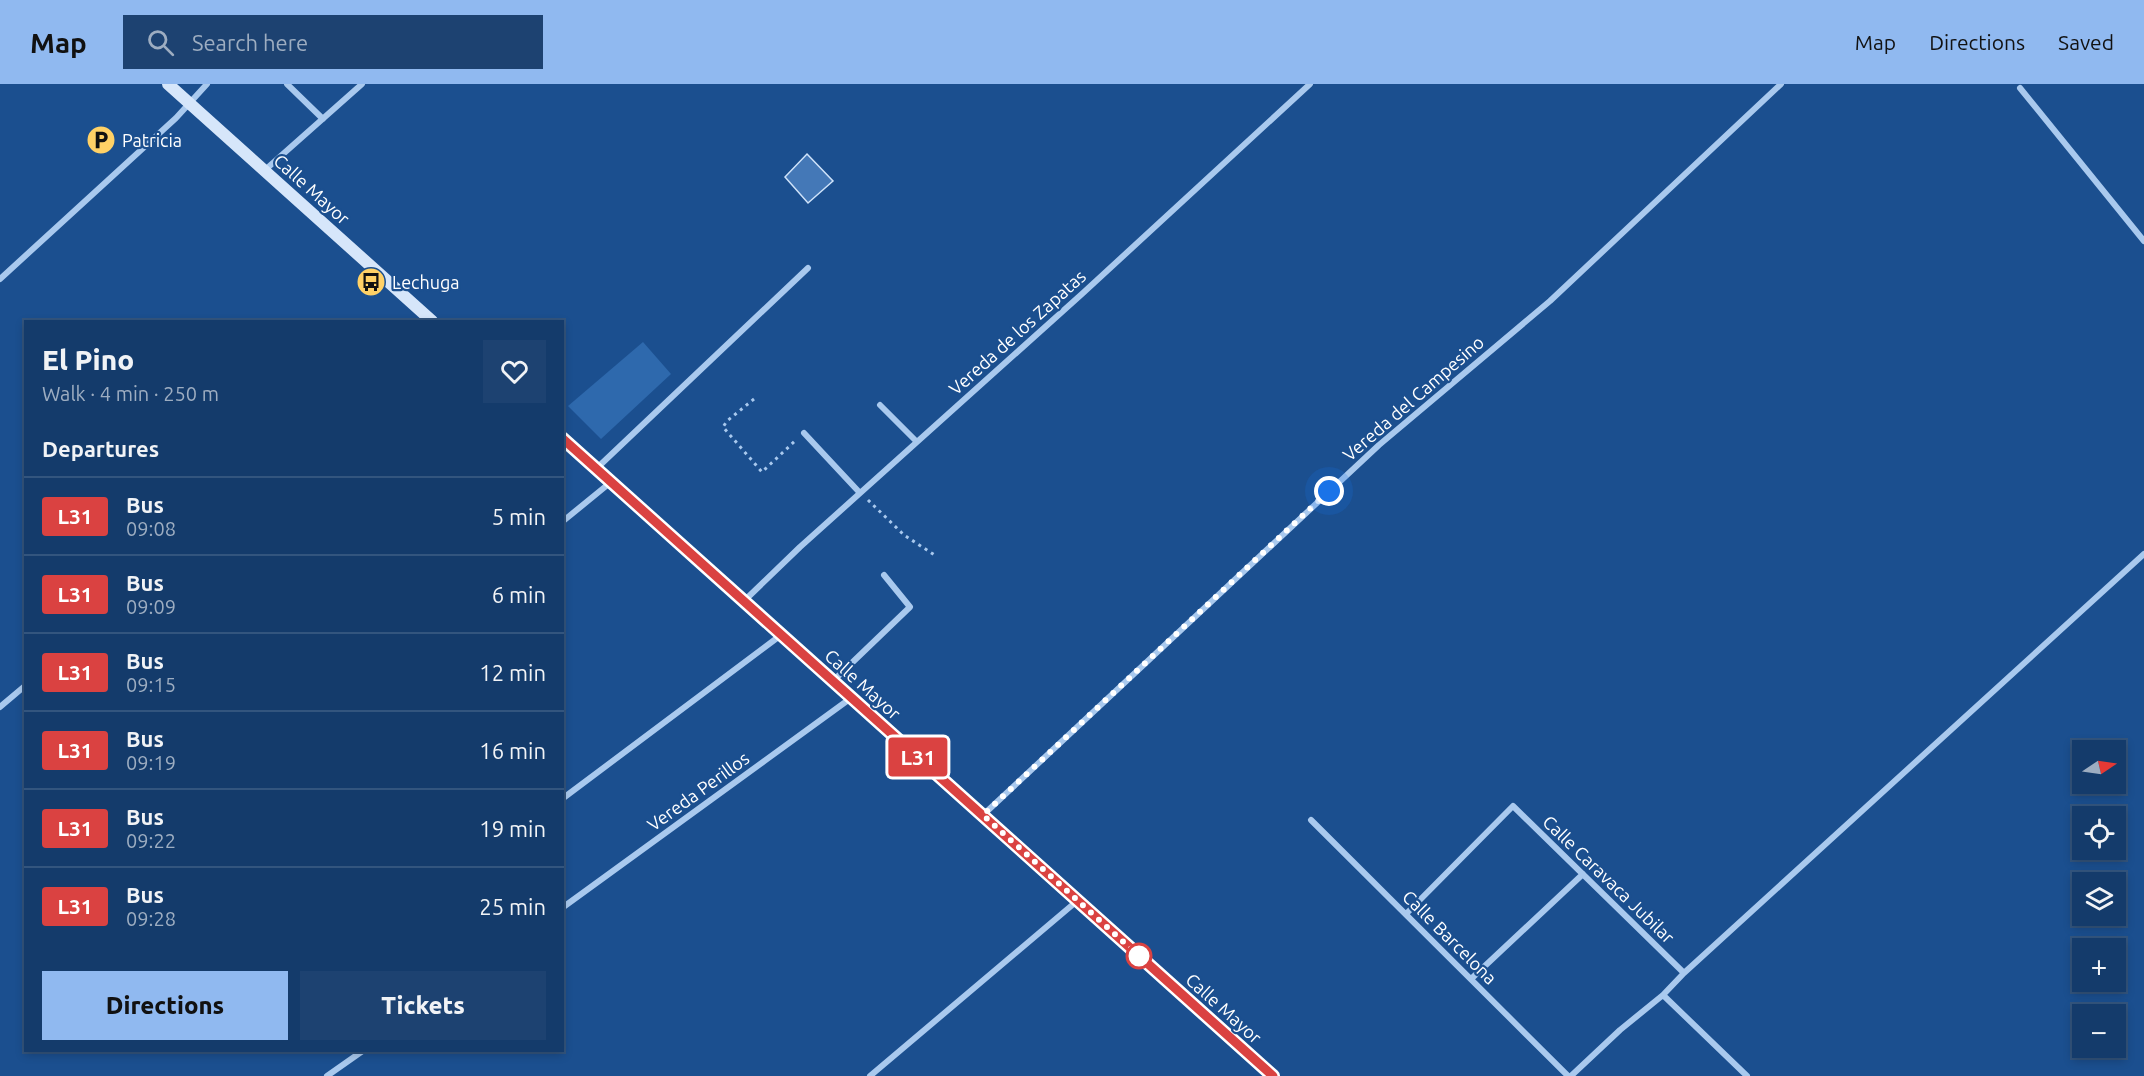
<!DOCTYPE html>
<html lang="en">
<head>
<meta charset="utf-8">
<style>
	body { margin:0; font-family:Ubuntu,sans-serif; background:#1d4271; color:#f1f3f6; height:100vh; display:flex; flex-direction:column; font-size:22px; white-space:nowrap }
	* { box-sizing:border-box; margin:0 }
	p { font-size:20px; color:#9dadc1 }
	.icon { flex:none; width:33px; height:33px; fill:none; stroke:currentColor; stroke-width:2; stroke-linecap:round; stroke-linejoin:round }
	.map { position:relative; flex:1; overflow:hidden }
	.details { position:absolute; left:24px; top:236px; width:540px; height:732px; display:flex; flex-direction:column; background:#143b6b; border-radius:0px; box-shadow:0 3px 9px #0003,0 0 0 2px #33557e }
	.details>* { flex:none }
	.badge { padding:0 12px; border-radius:4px; font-size:21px; line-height:39px }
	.needle { width:39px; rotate:77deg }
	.controls { position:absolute; left:2072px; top:656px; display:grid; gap:12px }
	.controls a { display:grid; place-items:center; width:54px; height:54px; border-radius:0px; background:#143b6b; box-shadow:0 3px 9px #0003,0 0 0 2px #33557e; font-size:30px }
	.you { position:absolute; width:30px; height:30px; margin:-15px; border:4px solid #fff; border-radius:50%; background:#1a73e8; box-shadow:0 0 0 9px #1a73e833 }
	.map>.badge { position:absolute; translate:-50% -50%; box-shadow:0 0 0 3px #fff }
	h2 { padding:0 18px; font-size:22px; line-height:54px }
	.round { display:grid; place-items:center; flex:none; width:63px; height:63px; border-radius:0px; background:#1d4271 }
	.overview { display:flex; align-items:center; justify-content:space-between; height:102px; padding:0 18px }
	h1 { font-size:28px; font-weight:800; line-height:45px }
	.primary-button { display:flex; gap:12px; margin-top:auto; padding:12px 18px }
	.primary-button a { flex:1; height:69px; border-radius:0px; background:#90b9f0; color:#111; font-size:24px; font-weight:800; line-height:69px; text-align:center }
	.primary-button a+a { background:#1d4271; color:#f1f3f6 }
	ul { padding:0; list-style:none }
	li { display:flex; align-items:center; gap:18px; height:78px; padding:0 18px; border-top:2px solid #33557e }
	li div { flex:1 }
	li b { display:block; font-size:22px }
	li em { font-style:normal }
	li .badge { min-width:66px; font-weight:700; text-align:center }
	header { display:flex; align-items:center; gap:36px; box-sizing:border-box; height:84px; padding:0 30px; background:#90b9f0; color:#111 }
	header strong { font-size:28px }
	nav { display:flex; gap:33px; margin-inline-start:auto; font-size:21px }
	.search { width:420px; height:54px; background:#1d4271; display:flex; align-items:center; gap:15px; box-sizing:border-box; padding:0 21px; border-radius:0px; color:#9dadc1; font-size:22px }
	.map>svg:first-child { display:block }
	.green { fill:#2e69ad }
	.building { fill:#4478b7; stroke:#cfe3fa; stroke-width:1.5 }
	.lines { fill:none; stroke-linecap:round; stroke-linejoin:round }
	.path { stroke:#a9c9ee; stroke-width:3; stroke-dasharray:3 4.5; stroke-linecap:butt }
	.minor { stroke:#a9c9ee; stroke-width:6 }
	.secondary { stroke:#d6e6fa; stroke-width:12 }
	.line-casing { stroke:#fff; stroke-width:14 }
	.line { stroke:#da4241; stroke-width:9 }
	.walk { stroke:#fff; stroke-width:6; stroke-dasharray:0 10.8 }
	.stop-dot { fill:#fff; stroke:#da4241; stroke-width:3 }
	.labels { text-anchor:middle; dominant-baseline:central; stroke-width:4.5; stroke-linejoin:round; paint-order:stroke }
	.poi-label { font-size:18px; fill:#fff; stroke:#1b4f8f; text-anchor:start }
	.street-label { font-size:18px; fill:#fff; stroke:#1b4f8f }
</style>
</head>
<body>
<header>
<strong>Map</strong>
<div class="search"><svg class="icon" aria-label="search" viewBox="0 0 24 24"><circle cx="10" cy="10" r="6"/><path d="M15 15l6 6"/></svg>Search here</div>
<nav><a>Map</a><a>Directions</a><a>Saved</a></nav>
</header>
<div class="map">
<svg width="2144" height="992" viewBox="0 0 2144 992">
	<rect width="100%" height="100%" fill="#1b4f8f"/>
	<path class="green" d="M643,258L671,290L601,355L568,322Z"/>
	<path class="building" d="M807,70L833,97L808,119L785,93Z"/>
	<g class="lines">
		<path class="path" d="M754,315L727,337L723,343L762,388L796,356
			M868,416L904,451L936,472"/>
		<path class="minor" d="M287,0L323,35
			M2020,4L2144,157
			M265,86L362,0
			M0,195L176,34L207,0
			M880,321L917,358
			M804,349L860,409
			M597,384L808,184
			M562,438L611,398
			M744,517L800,463L1083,209L1310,0
			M833,597L910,523L884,491
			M0,623L26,601
			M562,715L781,551
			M983,731L1379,361L1550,217L1781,0
			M1311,736L1568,992
			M562,824L851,614
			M1406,830L1513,722L1684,889
			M1471,895L1583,790
			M1663,911L1684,889L2144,470
			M327,992L364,966
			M870,992L1077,817
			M1571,992L1620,946L1663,911L1747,992"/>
		<path class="secondary" d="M168,0L432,237
			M562,354L1273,992"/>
	</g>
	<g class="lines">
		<g class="line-casing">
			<path id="line" d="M562,354L1273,992"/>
		</g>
		<use href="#line" class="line"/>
		<path class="walk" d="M1139,872L983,731L1329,407"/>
	</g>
	<defs>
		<g id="parking-disc" transform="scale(1.5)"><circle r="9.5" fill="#ffd166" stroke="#1b4f8f"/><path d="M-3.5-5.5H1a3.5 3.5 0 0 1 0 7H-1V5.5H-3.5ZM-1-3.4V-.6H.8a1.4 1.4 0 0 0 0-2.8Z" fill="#111"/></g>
		<g id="bus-disc" transform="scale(1.5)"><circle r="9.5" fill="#ffd166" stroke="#1b4f8f"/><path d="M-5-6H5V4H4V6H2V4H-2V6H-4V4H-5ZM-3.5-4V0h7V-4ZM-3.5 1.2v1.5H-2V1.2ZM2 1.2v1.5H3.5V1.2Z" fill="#111"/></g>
	</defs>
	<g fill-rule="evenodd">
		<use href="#parking-disc" x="101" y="56"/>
		<use href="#bus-disc" x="371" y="198"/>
	</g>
	<circle class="stop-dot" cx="1139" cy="872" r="12"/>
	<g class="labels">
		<g class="poi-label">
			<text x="122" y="56">Patricia</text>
			<text x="392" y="198">Lechuga</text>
		</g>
		<g class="street-label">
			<text transform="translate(312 105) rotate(42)">Calle Mayor</text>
			<text transform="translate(1017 248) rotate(-42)">Vereda de los Zapatas</text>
			<text transform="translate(1413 314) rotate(-41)">Vereda del Campesino</text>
			<text transform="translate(863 600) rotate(42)">Calle Mayor</text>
			<text transform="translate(698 707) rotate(-36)">Vereda Perillos</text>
			<text transform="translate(1609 795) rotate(44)">Calle Caravaca Jubilar</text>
			<text transform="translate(1450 853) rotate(45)">Calle Barcelona</text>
			<text transform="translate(1224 924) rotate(42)">Calle Mayor</text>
		</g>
	</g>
</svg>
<div class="controls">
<a><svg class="needle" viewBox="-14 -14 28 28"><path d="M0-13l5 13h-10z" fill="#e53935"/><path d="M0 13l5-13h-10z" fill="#9dadc1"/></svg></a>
<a><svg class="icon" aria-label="locate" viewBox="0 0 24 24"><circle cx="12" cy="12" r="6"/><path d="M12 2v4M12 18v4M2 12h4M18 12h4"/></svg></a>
<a><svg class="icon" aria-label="layers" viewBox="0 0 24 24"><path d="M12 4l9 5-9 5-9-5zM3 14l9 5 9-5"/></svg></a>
<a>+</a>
<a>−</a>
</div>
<div class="you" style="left:1329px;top:407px"></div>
<b class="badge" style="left:918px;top:673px;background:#da4241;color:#fff">L31</b>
<section class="details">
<div class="overview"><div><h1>El Pino</h1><p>Walk · 4 min · 250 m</p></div><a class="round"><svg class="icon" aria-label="heart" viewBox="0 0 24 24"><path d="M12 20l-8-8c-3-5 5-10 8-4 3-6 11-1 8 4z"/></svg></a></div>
<h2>Departures</h2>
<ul>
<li><span class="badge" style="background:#da4241;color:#fff">L31</span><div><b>Bus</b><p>09:08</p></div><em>5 min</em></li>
<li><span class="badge" style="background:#da4241;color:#fff">L31</span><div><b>Bus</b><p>09:09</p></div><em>6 min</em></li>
<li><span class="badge" style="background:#da4241;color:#fff">L31</span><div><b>Bus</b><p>09:15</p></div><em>12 min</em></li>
<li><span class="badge" style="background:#da4241;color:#fff">L31</span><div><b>Bus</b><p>09:19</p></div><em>16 min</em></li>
<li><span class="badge" style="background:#da4241;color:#fff">L31</span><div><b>Bus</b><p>09:22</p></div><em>19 min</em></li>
<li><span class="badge" style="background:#da4241;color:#fff">L31</span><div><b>Bus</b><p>09:28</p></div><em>25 min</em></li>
</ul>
<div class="primary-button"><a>Directions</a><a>Tickets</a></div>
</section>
</div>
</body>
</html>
